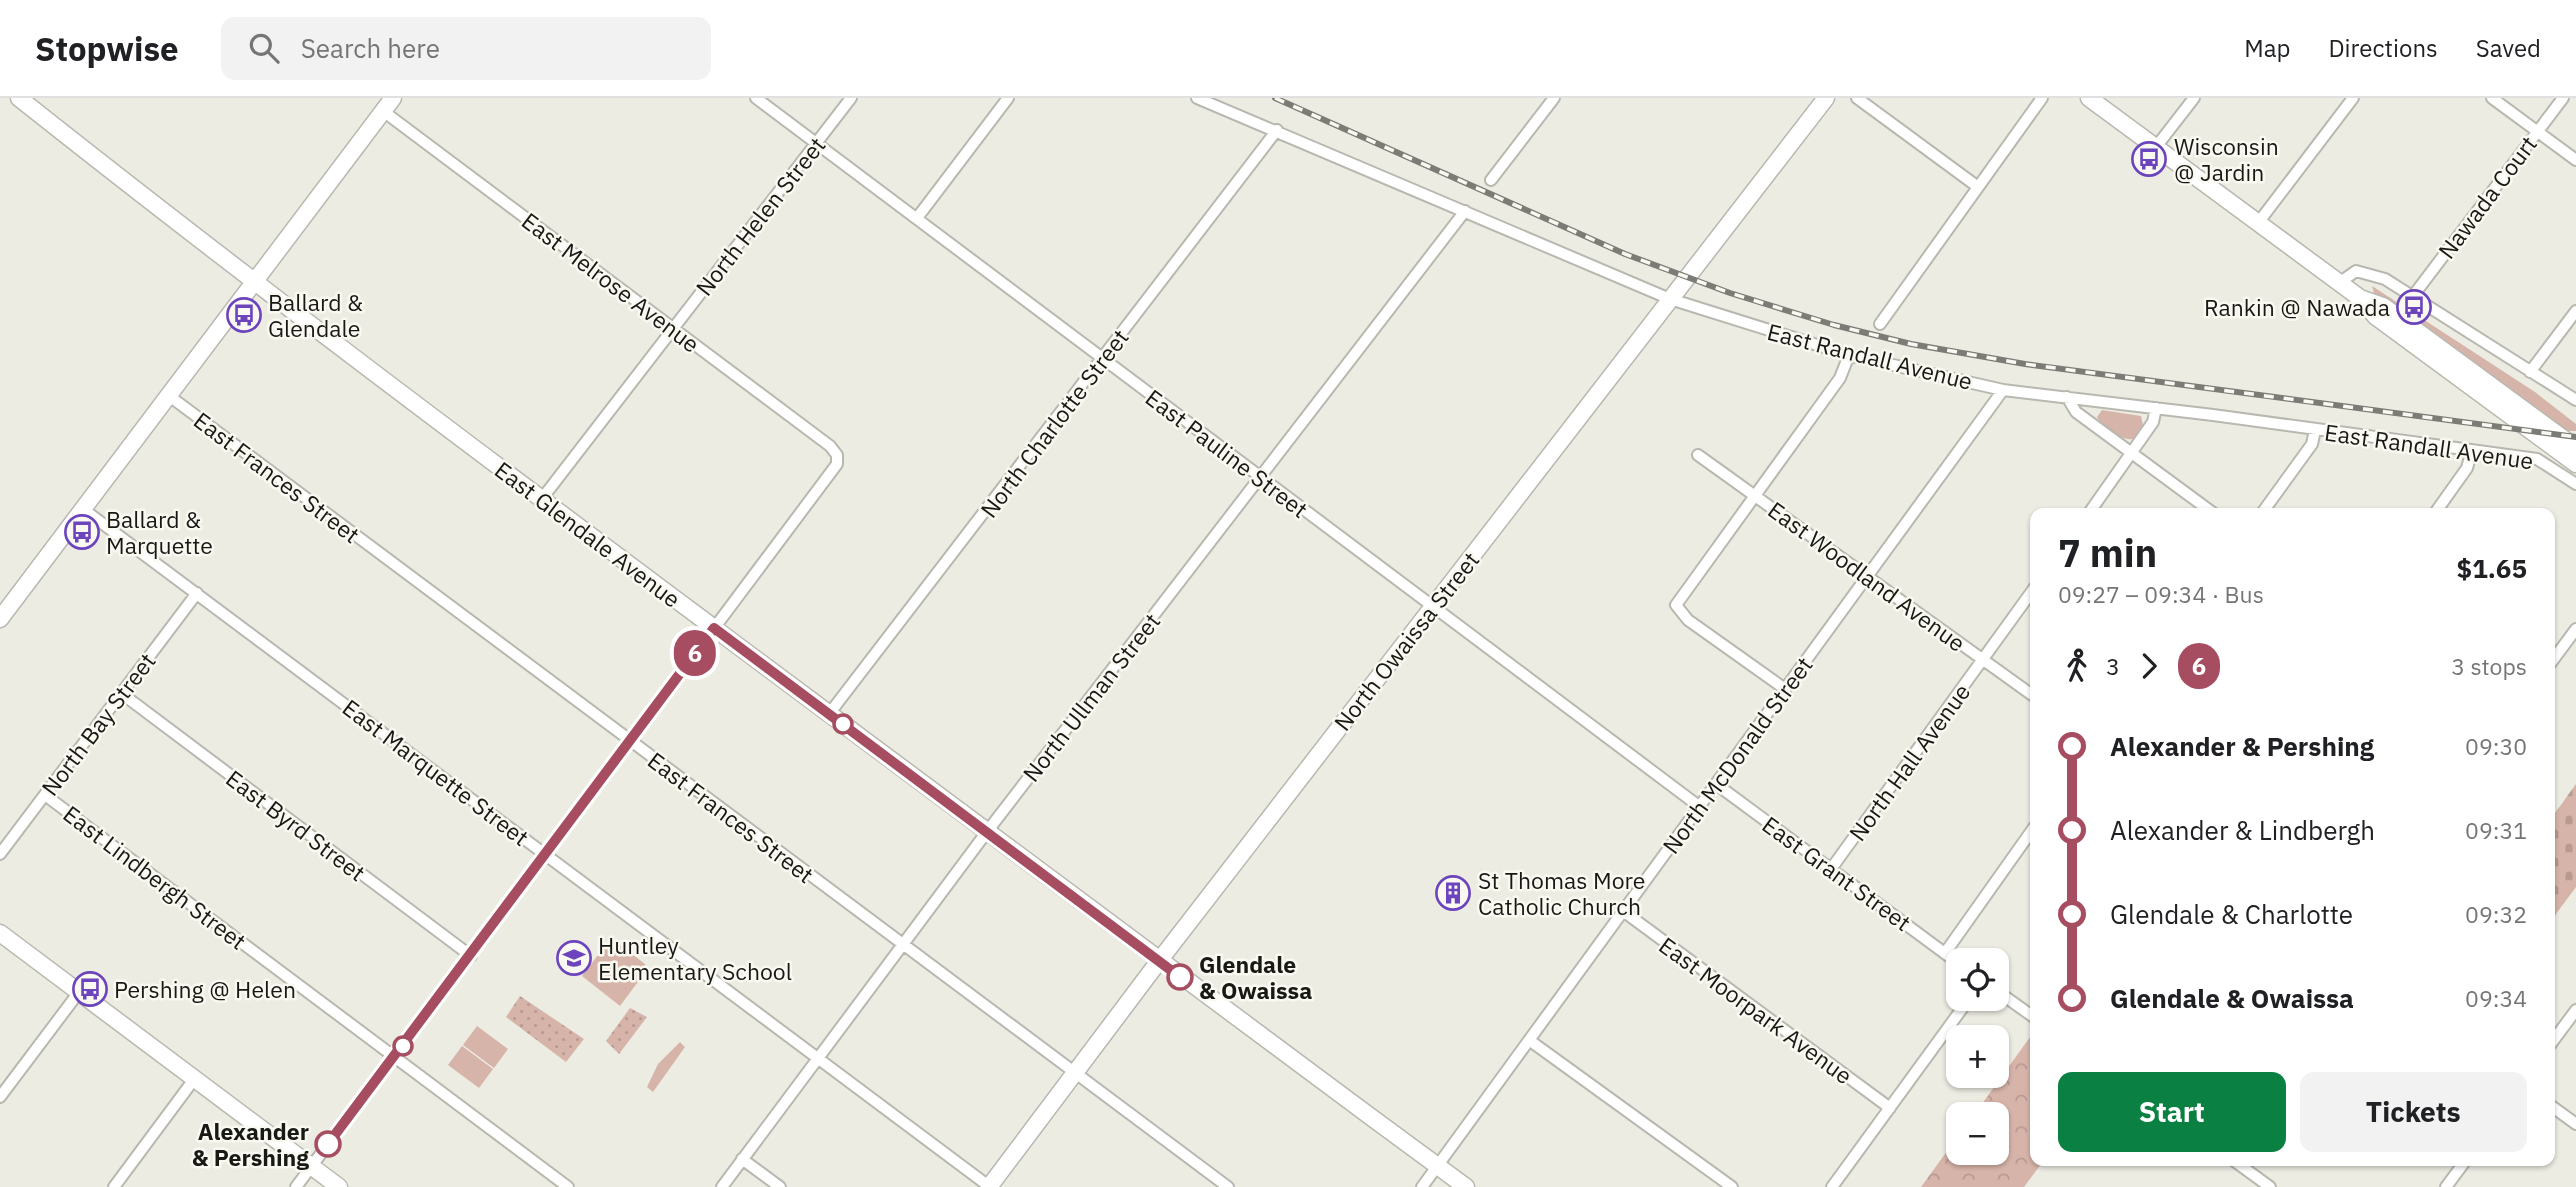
<!DOCTYPE html>
<html lang="en">
<head>
<meta charset="utf-8">
<style>
	body { margin:0; font-family:"IBM Plex Sans",sans-serif; background:#f2f2f2; color:#202124; height:100vh; display:flex; flex-direction:column; font-size:26px; white-space:nowrap }
	* { box-sizing:border-box; margin:0 }
	p { font-size:23px; color:#757577 }
	.icon { flex:none; width:38px; height:38px; fill:none; stroke:currentColor; stroke-width:2; stroke-linecap:round; stroke-linejoin:round }
	.map { position:relative; flex:1; overflow:hidden }
	.sheet { position:absolute; left:2030px; top:410px; width:525px; height:658px; display:flex; flex-direction:column; background:#fff; border-radius:14px; box-shadow:0 2px 5px #0004 }
	.sheet>* { flex:none }
	.badge { padding:0 14px; border-radius:23px; font-size:24px; line-height:46px }
	.fabs { position:absolute; left:1946px; top:850px; display:grid; gap:14px }
	.fabs a { display:grid; place-items:center; width:63px; height:63px; border-radius:14px; background:#fff; box-shadow:0 2px 5px #0004; font-size:35px }
	.map>.badge { position:absolute; translate:-50% -50%; box-shadow:0 0 0 4px #fff }
	.legs { display:flex; align-items:center; gap:10px; height:77px; padding:0 28px; font-size:23px }
	.legs p { margin-inline-start:auto }
	.overview { display:flex; align-items:center; justify-content:space-between; height:119px; padding:0 28px }
	h1 { font-size:38px; font-weight:700; line-height:52px }
	.button { display:flex; gap:14px; margin-top:auto; padding:14px 28px }
	.button a { flex:1; height:80px; border-radius:14px; background:#0b8043; color:#fff; font-size:28px; font-weight:700; line-height:80px; text-align:center }
	.button a+a { background:#f2f2f2; color:#202124 }
	ul { padding:0 28px; list-style:none }
	li { display:flex; align-items:center; gap:24px; height:84px; font-size:26px }
	li i { display:grid; place-items:center; width:10px; height:100%; margin:0 9px; background:currentColor }
	li i::after { content:''; width:18px; height:18px; margin:-9px; border:5px solid; border-radius:50%; background:#fff }
	li p { margin-inline-start:auto }
	li:first-child i { background:linear-gradient(#0000 50%,currentColor 0) }
	li:last-child i { background:linear-gradient(currentColor 50%,#0000 0) }
	header { display:flex; align-items:center; gap:42px; box-sizing:border-box; height:98px; padding:0 35px; background:#fff; border-bottom:2px solid #e0e0e0 }
	header strong { font-size:33px }
	nav { display:flex; gap:38px; margin-inline-start:auto; font-size:24px }
	.search { width:490px; height:63px; background:#f2f2f2; display:flex; align-items:center; gap:18px; box-sizing:border-box; padding:0 24px; border-radius:14px; color:#757577; font-size:26px }
	.map>svg:first-child { display:block }
	.green { fill:#d7b4a9 }
	.forest { fill:url(#forest-crowns) }
	.cemetery { fill:url(#cemetery-stones) }
	.park { fill:url(#park-dots) }
	.lines { fill:none; stroke-linecap:round; stroke-linejoin:round }
	.street-casing { stroke:#b8b8b0; stroke-width:14 }
	.secondary-casing { stroke:#b8b8b0; stroke-width:19 }
	.street { stroke:#fff; stroke-width:10 }
	.secondary { stroke:#fff; stroke-width:16 }
	.rail-casing { stroke:#7c7c76; stroke-width:6 }
	.rail { stroke:#f9f9f1; stroke-width:3.5; stroke-dasharray:10; stroke-linecap:butt }
	.line-1-casing { stroke:#fff; stroke-width:16 }
	.line-1 { stroke:#a64d61; stroke-width:10 }
	.stop-1-dot { fill:#fff; stroke:#a64d61; stroke-width:3.5 }
	.labels { text-anchor:middle; dominant-baseline:central; stroke-width:5; stroke-linejoin:round; paint-order:stroke }
	.poi-label { font-size:23px; fill:#181815; stroke:#f9f9f1; text-anchor:start }
	.street-label { font-size:23px; fill:#181815; stroke:#f9f9f1 }
	.stop-label { font-size:23px; font-weight:bold; fill:#181815; stroke:#f9f9f1; text-anchor:start }
</style>
</head>
<body>
<header>
<strong>Stopwise</strong>
<div class="search"><svg class="icon" aria-label="search" viewBox="0 0 24 24"><circle cx="10" cy="10" r="6"/><path d="M15 15l6 6"/></svg>Search here</div>
<nav><a>Map</a><a>Directions</a><a>Saved</a></nav>
</header>
<div class="map">
<svg width="2576" height="1089" viewBox="0 0 2576 1089">
	<defs>
		<pattern id="forest-crowns" width="20" height="18" patternUnits="userSpaceOnUse" patternTransform="scale(1.75)"><rect width="20" height="18" fill="#d7b4a9"/><path d="M2 6a3 3 0 1 1 6 0M12 15a3 3 0 1 1 6 0" fill="none" stroke="#b89a91"/></pattern>
		<pattern id="cemetery-stones" width="16" height="16" patternUnits="userSpaceOnUse" patternTransform="scale(1.75)"><rect width="16" height="16" fill="#d7b4a9"/><path d="M2 7V4a2 2 0 0 1 4 0v3zM10 15v-3a2 2 0 0 1 4 0v3z" fill="#b89a91"/></pattern>
		<pattern id="park-dots" width="8" height="8" patternUnits="userSpaceOnUse" patternTransform="scale(1.75)"><rect width="8" height="8" fill="#d7b4a9"/><path d="M2 2h.1M6 6h.1" fill="none" stroke="#b89a91" stroke-width="1.8" stroke-linecap="round"/></pattern>
	</defs>
	<rect width="100%" height="100%" fill="#ecece3"/>
	<path class="green" d="M2372,188L2535,294L2576,326V333H2562L2374,195Z
		M2102,312L2141,318L2143,327L2133,341C2121,343 2102,329 2097,319Z
		M611,840L645,866L646,873L620,908L582,878Z
		M477,928L508,951L494,970L463,947Z
		M680,944L685,949L653,994L647,989L658,966Z
		M462,948L493,971L479,990L448,967Z"/>
	<path class="forest" d="M2035,932V1062H2044L2024,1089H1921L1958,1038V1055H1997V1017H1974Z"/>
	<path class="cemetery" d="M2576,686V789L2550,824V722Z"/>
	<path class="park" d="M520,898L584,941L566,964L506,919Z
		M630,910L647,919L619,956L606,943Z"/>
	<g class="lines">
		<g class="street-casing">
			<path id="street" d="M756,0L1700,709
				M1197,0L1670,201L1849,257L2003,292L2213,317L2537,361L2576,386
				M1857,0L1978,89
				M2492,0L2576,62
				M2156,49L2194,0
				M1491,82L1554,0
				M917,120L1008,0
				M2258,125L2353,0
				M2339,185L2356,173L2385,181L2576,302
				M2413,198L2563,0
				M1880,226L2042,0
				M2530,274L2576,213
				M168,297L1228,1089
				M2067,299L2076,314L2213,415
				M1698,357L2035,599
				M541,402L851,0
				M83,411L990,1089
				M2089,415L2153,324L2156,310
				M2262,415L2312,346L2315,332
				M2435,415L2467,370L2472,352
				M2550,566L2576,531
				M1785,591L1688,522L1676,507L1840,280L1849,257
				M121,595L471,858
				M829,616L1277,32
				M1716,686L1958,865
				M45,697L568,1089
				M0,756L197,495
				M1831,771L2035,489
				M1623,813L1890,1010
				M1945,855L2035,728
				M1997,893L2035,920
				M1529,942L1732,1089
				M2550,947L2576,912
				M0,999L79,894
				M2550,1007L2576,1026
				M742,1061L780,1089
				M2233,1062L2270,1089
				M114,1089L195,980
				M296,1089L837,366V357L830,348L383,13
				M722,1089L986,735L1465,113
				M1422,1089L2003,292
				M1832,1089L1969,901
				M2446,1089L2466,1062"/>
		</g>
		<g class="secondary-casing">
			<path id="secondary" d="M19,0C247,181 480,355 714,530C964,716 1214,904 1466,1089
				M2089,0L2360,200L2375,218L2576,366
				M2360,200L2383,208L2576,350
				M0,521L393,0
				M0,835L339,1089
				M989,1089L1159,863L1826,0"/>
		</g>
		<use href="#street" class="street"/>
		<use href="#secondary" class="secondary"/>
		<g class="rail-casing">
			<path id="rail" d="M1275,0L1625,156L1730,195L1834,227L1911,246L2025,266L2576,339"/>
		</g>
		<use href="#rail" class="rail"/>
	</g>
	<g class="lines">
		<g class="line-1-casing">
			<path id="line-1" d="M328,1046L714,530L1180,879"/>
		</g>
		<use href="#line-1" class="line-1"/>
	</g>
	<defs>
		<g id="bus-ring" transform="scale(1.75)"><circle r="9.5" fill="#f9f9f1" stroke="#6c44bd" stroke-width="1.5"/><path d="M-5-6H5V4H4V6H2V4H-2V6H-4V4H-5ZM-3.5-4V0h7V-4ZM-3.5 1.2v1.5H-2V1.2ZM2 1.2v1.5H3.5V1.2Z" fill="#6c44bd"/></g>
		<g id="building-ring" transform="scale(1.75)"><circle r="9.5" fill="#f9f9f1" stroke="#6c44bd" stroke-width="1.5"/><path d="M-4-6H4V6H1V3H-1V6H-4ZM-2.5-4.3h1.7v1.8h-1.7ZM.8-4.3h1.7v1.8H.8ZM-2.5-1h1.7V.8h-1.7ZM.8-1h1.7V.8H.8Z" fill="#6c44bd"/></g>
		<g id="school-ring" transform="scale(1.75)"><circle r="9.5" fill="#f9f9f1" stroke="#6c44bd" stroke-width="1.5"/><path d="M0-5L7-2L0 1L-7-2ZM-4 1L0 2.5L4 1V4Q0 6-4 4Z" fill="#6c44bd"/></g>
	</defs>
	<g fill-rule="evenodd">
		<use href="#bus-ring" x="2149" y="61"/>
		<use href="#bus-ring" x="2414" y="209"/>
		<use href="#bus-ring" x="244" y="217"/>
		<use href="#bus-ring" x="82" y="434"/>
		<use href="#building-ring" x="1453" y="795"/>
		<use href="#school-ring" x="574" y="860"/>
		<use href="#bus-ring" x="90" y="891"/>
	</g>
	<g class="stop-1-dot">
		<circle cx="843" cy="626" r="9"/>
		<circle cx="1180" cy="879" r="12"/>
		<circle cx="403" cy="948" r="9"/>
		<circle cx="328" cy="1046" r="12"/>
	</g>
	<g class="labels">
		<g class="poi-label">
			<text x="2174" y="48">Wisconsin<tspan x="2174" dy="26">@ Jardin</tspan></text>
			<text x="268" y="204">Ballard &amp;<tspan x="268" dy="26">Glendale</tspan></text>
			<text x="2390" y="209" text-anchor="end">Rankin @ Nawada</text>
			<text x="106" y="421">Ballard &amp;<tspan x="106" dy="26">Marquette</tspan></text>
			<text x="1478" y="782">St Thomas More<tspan x="1478" dy="26">Catholic Church</tspan></text>
			<text x="598" y="847">Huntley<tspan x="598" dy="26">Elementary School</tspan></text>
			<text x="114" y="891">Pershing @ Helen</text>
		</g>
		<g class="street-label">
			<text transform="translate(2487 99) rotate(-53)">Nawada Court</text>
			<text transform="translate(760 118) rotate(-52)">North Helen Street</text>
			<text transform="translate(611 184) rotate(37)">East Melrose Avenue</text>
			<text transform="translate(1870 258) rotate(14)">East Randall Avenue</text>
			<text transform="translate(1054 325) rotate(-53)">North Charlotte Street</text>
			<text transform="translate(2429 348) rotate(8)">East Randall Avenue</text>
			<text transform="translate(1227 355) rotate(37)">East Pauline Street</text>
			<text transform="translate(277 379) rotate(37)">East Frances Street</text>
			<text transform="translate(588 436) rotate(37)">East Glendale Avenue</text>
			<text transform="translate(1867 478) rotate(36)">East Woodland Avenue</text>
			<text transform="translate(1406 543) rotate(-52)">North Owaissa Street</text>
			<text transform="translate(1091 599) rotate(-52)">North Ullman Street</text>
			<text transform="translate(98 626) rotate(-53)">North Bay Street</text>
			<text transform="translate(1737 657) rotate(-54)">North McDonald Street</text>
			<text transform="translate(1909 664) rotate(-54)">North Hall Avenue</text>
			<text transform="translate(436 674) rotate(37)">East Marquette Street</text>
			<text transform="translate(731 719) rotate(37)">East Frances Street</text>
			<text transform="translate(296 727) rotate(37)">East Byrd Street</text>
			<text transform="translate(1837 775) rotate(36)">East Grant Street</text>
			<text transform="translate(155 779) rotate(37)">East Lindbergh Street</text>
			<text transform="translate(1756 912) rotate(36)">East Moorpark Avenue</text>
		</g>
		<g class="stop-label">
			<text x="1199" y="866">Glendale<tspan x="1199" dy="26">&amp; Owaissa</tspan></text>
			<text x="309" y="1033" text-anchor="end">Alexander<tspan x="309" dy="26">&amp; Pershing</tspan></text>
		</g>
	</g>
</svg>
<div class="fabs">
<a><svg class="icon" aria-label="locate" viewBox="0 0 24 24"><circle cx="12" cy="12" r="6"/><path d="M12 2v4M12 18v4M2 12h4M18 12h4"/></svg></a>
<a>+</a>
<a>−</a>
</div>
<b class="badge" style="left:695px;top:555px;background:#a64d61;color:#fff">6</b>
<section class="sheet">
<div class="overview"><div><h1>7 min</h1><p>09:27 – 09:34 · Bus</p></div><b>$1.65</b></div>
<div class="legs"><svg class="icon" aria-label="walk" viewBox="0 0 24 24"><circle cx="13" cy="4" r="2"/><path d="M13 8l-2 6 4 7M11 14l-3 7M7 12l3-4h3l4 4"/></svg>3<svg class="icon" aria-label="forward" viewBox="0 0 24 24"><path d="M9 5l7 7-7 7"/></svg><b class="badge" style="background:#a64d61;color:#fff">6</b><p>3 stops</p></div>
<ul>
<li><i style="color:#a64d61"></i><b>Alexander &amp; Pershing</b><p>09:30</p></li>
<li><i style="color:#a64d61"></i><span>Alexander &amp; Lindbergh</span><p>09:31</p></li>
<li><i style="color:#a64d61"></i><span>Glendale &amp; Charlotte</span><p>09:32</p></li>
<li><i style="color:#a64d61"></i><b>Glendale &amp; Owaissa</b><p>09:34</p></li>
</ul>
<div class="button"><a>Start</a><a>Tickets</a></div>
</section>
</div>
</body>
</html>
